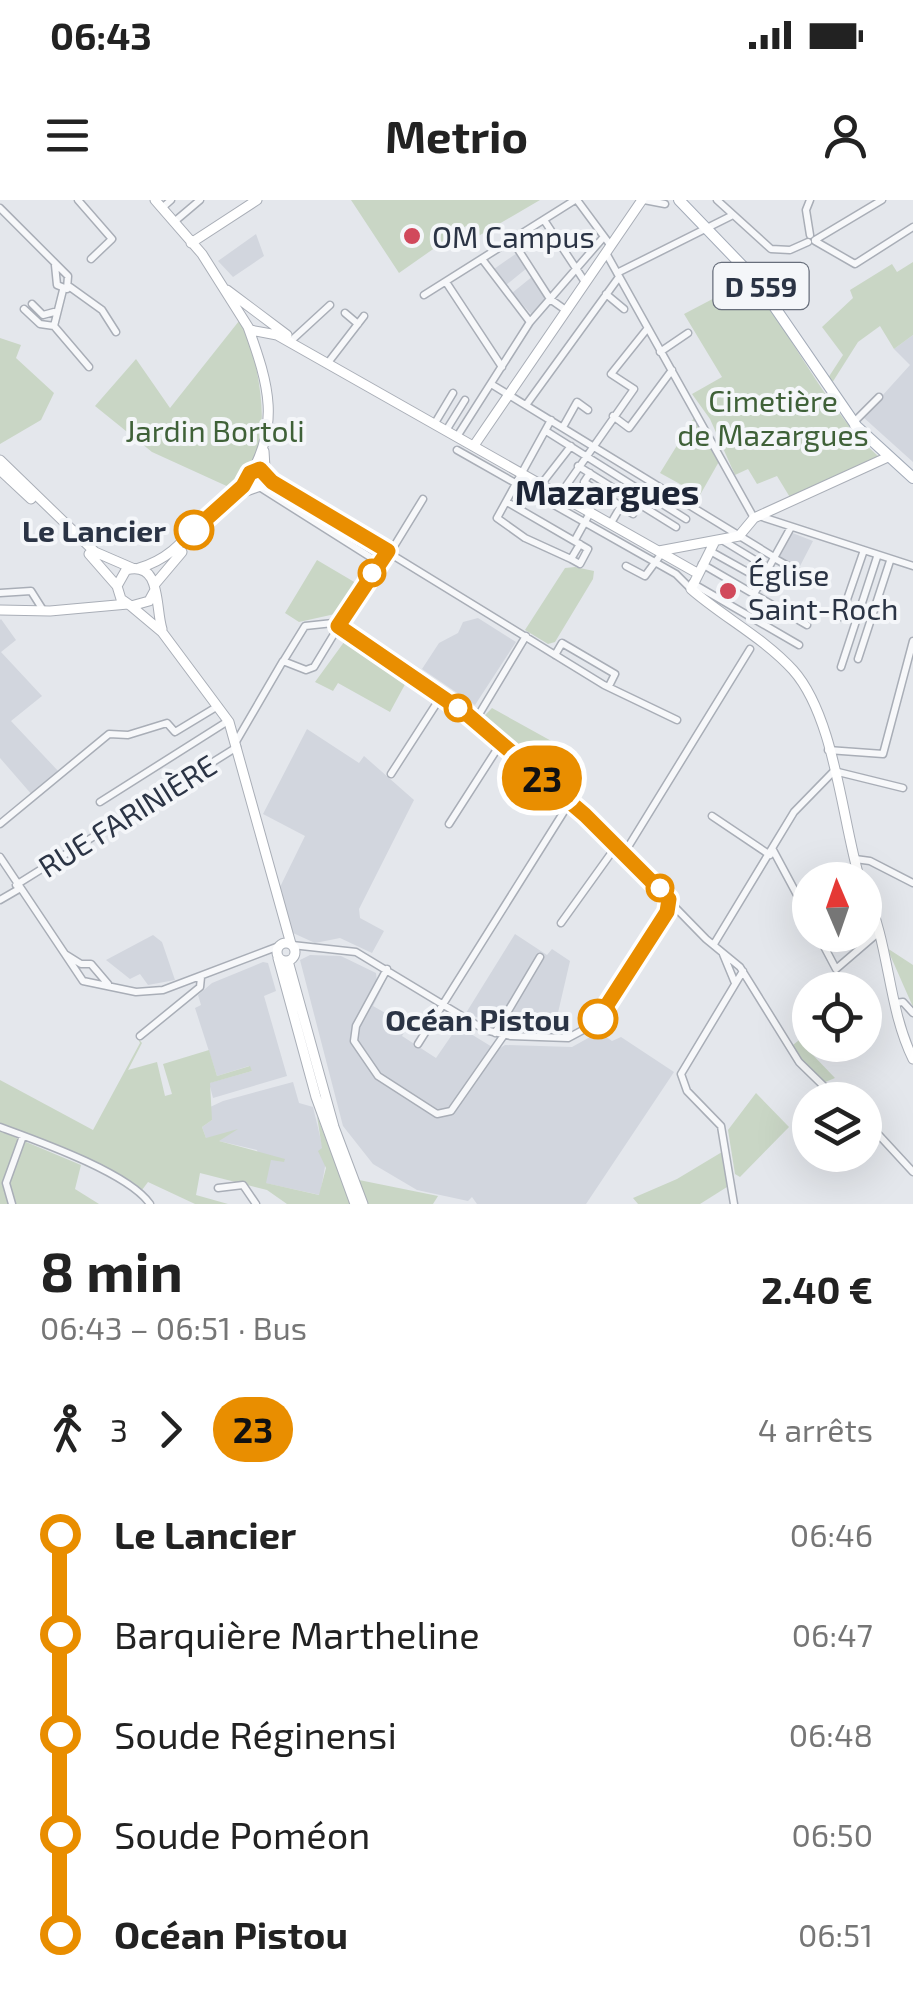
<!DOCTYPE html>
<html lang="fr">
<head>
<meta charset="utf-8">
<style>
	body { margin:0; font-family:"Exo 2",sans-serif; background:#f6f6f6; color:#222; height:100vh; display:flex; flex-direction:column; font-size:38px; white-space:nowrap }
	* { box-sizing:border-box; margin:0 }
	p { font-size:32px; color:#767676 }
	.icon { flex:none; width:55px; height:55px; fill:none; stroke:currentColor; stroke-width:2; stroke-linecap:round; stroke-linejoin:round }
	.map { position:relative; height:1004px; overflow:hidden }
	.side { display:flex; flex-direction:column; background:#fff; flex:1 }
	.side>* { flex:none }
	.badge { padding:0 20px; border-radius:32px; font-size:35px; line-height:65px }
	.needle { width:65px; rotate:358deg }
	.fabs { position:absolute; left:792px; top:662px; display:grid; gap:20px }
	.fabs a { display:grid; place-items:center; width:90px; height:90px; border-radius:50%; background:#fff; box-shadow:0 10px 40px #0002; font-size:50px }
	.map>.badge { position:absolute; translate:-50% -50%; box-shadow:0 0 0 5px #fff }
	.legs { display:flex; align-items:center; gap:15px; height:110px; padding:0 40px; font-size:32px }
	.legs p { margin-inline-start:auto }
	.headline { display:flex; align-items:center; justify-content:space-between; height:170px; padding:0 40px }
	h1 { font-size:55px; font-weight:700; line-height:75px }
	ul { padding:0 40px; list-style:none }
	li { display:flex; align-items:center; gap:35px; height:100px; font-size:38px }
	li i { display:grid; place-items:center; width:15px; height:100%; margin:0 12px; background:currentColor }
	li i::after { content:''; width:25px; height:25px; margin:-12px; border:8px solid; border-radius:50%; background:#fff }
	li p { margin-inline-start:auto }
	li:first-child i { background:linear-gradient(#0000 50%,currentColor 0) }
	li:last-child i { background:linear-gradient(currentColor 50%,#0000 0) }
	.status { display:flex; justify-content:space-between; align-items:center; height:70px; padding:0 50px; background:#fff; direction:ltr }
	.status svg { height:28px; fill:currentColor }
	header { display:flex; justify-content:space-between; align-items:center; height:130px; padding:0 40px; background:#fff; font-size:45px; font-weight:700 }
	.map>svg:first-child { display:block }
	.built { fill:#d2d6de }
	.green { fill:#c9d6c5 }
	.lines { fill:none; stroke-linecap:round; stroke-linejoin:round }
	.street-casing { stroke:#a9aeb7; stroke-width:9 }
	.secondary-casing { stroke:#a9aeb7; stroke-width:11 }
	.primary-casing { stroke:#a3abb8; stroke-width:12 }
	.street { stroke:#f7f8fa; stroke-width:6 }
	.secondary { stroke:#fff; stroke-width:9 }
	.primary { stroke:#fff; stroke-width:10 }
	.line-1-casing { stroke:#fff; stroke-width:22 }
	.line-1 { stroke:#e98e00; stroke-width:15 }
	.poi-dot { fill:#d1495b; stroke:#f4f6f9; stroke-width:4 }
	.stop-1-dot { fill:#fff; stroke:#e98e00; stroke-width:5 }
	.labels { text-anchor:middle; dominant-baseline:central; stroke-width:8; stroke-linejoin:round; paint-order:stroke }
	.shield { fill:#f4f6f9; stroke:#676e7b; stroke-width:2.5 }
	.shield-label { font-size:28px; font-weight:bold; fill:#2b3445 }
	.poi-label { font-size:30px; fill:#2b3445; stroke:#f4f6f9; text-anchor:start }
	.park-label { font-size:30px; fill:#3f6138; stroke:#f4f6f9 }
	.stop-label { font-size:30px; font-weight:bold; fill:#2b3445; stroke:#f4f6f9; text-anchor:end }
	.street-label { font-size:30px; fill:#2b3445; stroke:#f4f6f9 }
	.quarter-label { font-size:35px; font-weight:bold; fill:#1d2536; stroke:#f4f6f9 }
</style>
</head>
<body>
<div class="status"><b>06:43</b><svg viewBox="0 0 49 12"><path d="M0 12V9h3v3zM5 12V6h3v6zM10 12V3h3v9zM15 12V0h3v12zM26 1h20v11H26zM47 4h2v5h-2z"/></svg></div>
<header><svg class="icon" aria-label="menu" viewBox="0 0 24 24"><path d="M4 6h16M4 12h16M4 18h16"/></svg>Metrio<svg class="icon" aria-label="person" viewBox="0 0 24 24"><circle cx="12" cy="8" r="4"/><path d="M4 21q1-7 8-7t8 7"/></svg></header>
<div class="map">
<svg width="913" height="1004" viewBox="0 0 913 1004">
	<rect width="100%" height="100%" fill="#e4e7ec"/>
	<path class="built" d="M256,34L264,56L233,77L218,61Z
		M517,53L527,68L506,85L494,69Z
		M533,76L547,99L533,116L512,93Z
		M913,135V262L863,217L910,165L894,149Z
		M790,332L813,341L799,368L778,356Z
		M478,418L516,442L475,505L422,469L439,443L458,433L463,422Z
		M1,419L16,440L1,452L42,496L11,521L60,573L33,596L0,558V420Z
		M307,529L359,563L364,556L414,600L359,709L360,718L384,731L372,753L340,738L315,743L293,733L280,687L305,636L263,614Z
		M515,734L547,755L552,749L570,761L557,817L546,833L510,830L466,813Z
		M153,735L162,742L175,780L148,785L140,774L130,779L106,760Z
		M310,755L341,756L376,773L377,782L383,786L373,806L408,826L402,836L436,858L458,826L497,850L505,845L572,847L599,832L612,841L621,837L674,872L586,1004H477L472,997L468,1001L417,990L373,964L343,926L300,760Z
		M263,762L268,763L276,791L264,796L287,876L213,898L209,883L252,871L249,866L217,876L195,808L201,805L198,795L212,783Z
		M293,882L299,903L313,907L326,961L320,995L265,983L257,950L206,938L202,927L212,920L208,908L223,901Z"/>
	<path class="green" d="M351,0H540L475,38L466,26L399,73Z
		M913,62V135L894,149L880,126L858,142L832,183L828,178L843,155L822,127L853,98L850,90L892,64L897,72Z
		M745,82L751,83C795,138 824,207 879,257L791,299L777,276L757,284L748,269L735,275L710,219L692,194L722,177L684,114Z
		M239,121C251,134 254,155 257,172C265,215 267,257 231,288L152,252L95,206L136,159L170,208Z
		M0,138L21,145L16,158L54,193L41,220L0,244Z
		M697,213L721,258L700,295L660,273Z
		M276,287L380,348L375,357L302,310Z
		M317,360L356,383L335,414L299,422L285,413Z
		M575,367L594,371L593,379L555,442L548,444L525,430L565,368Z
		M347,438L409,477L390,512L338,483L333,491L315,482Z
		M492,508L555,543L552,549L544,548L536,561L483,517Z
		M887,748L913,765V807Z
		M810,831L811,853L835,878L823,883L800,861L793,845Z
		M137,837L142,843L128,870L157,862L165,896L172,894L163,864L209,850L217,876L250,866L252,871L210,883L212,920L202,927L206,938L238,929L219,941L285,959L284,962L271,960L266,983L319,995L326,968L318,951L322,948L317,916L351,1004H287L267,990L200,973L196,995L228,1004H195L148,982L142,990L96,964L0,925V880L93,930L140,843Z
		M756,893L789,927L740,977L735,974L728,930Z
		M339,927L359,980L438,996L433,1004H366Z
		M0,931L81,965L75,989L99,1004H0Z
		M722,952L727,987L700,1004H638L633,998L677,979Z"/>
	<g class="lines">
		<g class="street-casing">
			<path id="street" d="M78,0L112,39L91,59
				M577,0L611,46
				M644,0L665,4
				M717,0L771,49L790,50L808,42
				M810,0L806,10L810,35
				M0,8L68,76L67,89L57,85L55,65
				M162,8L171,0
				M544,20L585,82
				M174,22L200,0
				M512,40L550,99L567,111
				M815,40L882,0
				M815,41L855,64L913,27
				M606,53L754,318
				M482,59L530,122
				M617,73L731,16
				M446,82L502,167
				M70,87L102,110L116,132
				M606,94L624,109
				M424,95L575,0
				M32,104L43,115L54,112
				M24,109L40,124L54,126L89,167
				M345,113L358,124
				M54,126L63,90
				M293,139L330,105
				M660,152L688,133
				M327,164L364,116
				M491,184L774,357
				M526,205L619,77
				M613,216L629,228L672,170
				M551,220L497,318L525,338L571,359
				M855,221L879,197
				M435,223L453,193
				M563,227L577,202L588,210
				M447,229L465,200
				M546,231L686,319
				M458,235L530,122L602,39
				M457,250L676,374L691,389
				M578,266L676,327
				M590,273L584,282L633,314
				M267,278L604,485L677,520
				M543,282L571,246
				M261,288L378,362
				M561,293L634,189L611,174L647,129
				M507,302L588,349L580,364L571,359L580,344
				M759,316L913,366
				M611,323L621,306
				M575,340L591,311
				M722,340L768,368
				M710,351L762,380
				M774,358L821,385
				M702,364L807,425
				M626,366L645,376L662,353
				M692,383L799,445
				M0,393L31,391L43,410
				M754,394L790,329
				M841,417L863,353
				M555,455L562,443L615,474L610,484
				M858,459L890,361
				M284,460L305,426L333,423L396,463L465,513L585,615L706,739L740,767L799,862L838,900
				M841,467L877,357
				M475,521L526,436
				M237,540L283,461L306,470L314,467L382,355L393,348L423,299
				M828,550L883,554L913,441
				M391,574L442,495
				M100,602L228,521
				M712,616L770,655
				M0,624L109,534L128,535L167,523L175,532L218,506
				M449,624L501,543
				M773,650L810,719
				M625,652L750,449
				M0,657L83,781L136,792L163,790L279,746
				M855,659L870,661L913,683
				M16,685L237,547
				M0,700L19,689
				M561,723L617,645
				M818,735L836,769L879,732
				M714,744L794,612L834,571L903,588
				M292,745L356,752L485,830L511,836L568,838L596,823L670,702
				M65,754L81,764H91L108,784
				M723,754L735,783
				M387,769L356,826L354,841L378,876L437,914L451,911L504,835
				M895,803L903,802L913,813
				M495,833L540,757
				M140,836L200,787L201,777
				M418,844L570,602
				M865,920L913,972
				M0,927C38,941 129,973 150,1004
				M218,988L243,985L256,1004
				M12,1004L6,983L23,936
				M734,1004L721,926L687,891L681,874L743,771"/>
		</g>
		<g class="secondary-casing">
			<path id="secondary" d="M155,0L202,54L250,130L277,135L697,373
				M191,43L257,0
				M227,90L287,135
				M475,244L642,0
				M0,260L95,352L132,368
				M0,270L31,299
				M238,294L266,284L264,251
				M715,341L691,389C723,417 764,438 793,470C835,517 842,621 860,680
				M659,351L739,336L754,318L888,257
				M89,354L117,386
				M139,368C170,359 184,340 205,317C217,305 238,295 247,281C281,226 269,185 248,127
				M155,384L182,352
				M155,390L149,401L131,406L121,399L117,386L126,370C162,360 155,407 162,429
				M131,406L162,432L229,522L291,744
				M0,410L50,411L128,404
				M865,692C890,744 887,806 913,859
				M277 752a9 9 0 1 1 18 0a9 9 0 1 1-18 0Z
				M278,758L316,897L355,1004
				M288,761L334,927L363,1004"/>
		</g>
		<g class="primary-casing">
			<path id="primary" d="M679,0L756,80L857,227
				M855,225L913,278"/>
		</g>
		<use href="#street" class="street"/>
		<use href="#secondary" class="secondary"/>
		<use href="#primary" class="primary"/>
	</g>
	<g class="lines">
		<g class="line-1-casing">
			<path id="line-1" d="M194,330L243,286L250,273L260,269L272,282L388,351L338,426L468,515L585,615L669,699L667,712L598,819"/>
		</g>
		<use href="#line-1" class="line-1"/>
	</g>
	<g class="poi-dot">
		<circle cx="412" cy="36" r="10"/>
		<circle cx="728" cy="391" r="10"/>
	</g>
	<g class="stop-1-dot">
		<circle cx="194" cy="330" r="18"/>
		<circle cx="372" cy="373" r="12"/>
		<circle cx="458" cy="508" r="12"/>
		<circle cx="660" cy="688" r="12"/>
		<circle cx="598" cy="819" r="18"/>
	</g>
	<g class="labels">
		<rect class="shield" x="713.5" y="63" width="95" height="46" rx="8"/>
		<g class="shield-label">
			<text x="761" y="86">D 559</text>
		</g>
		<g class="poi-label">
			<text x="432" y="36">OM Campus</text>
			<text x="748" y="374">Église<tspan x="748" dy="34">Saint-Roch</tspan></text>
		</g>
		<g class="park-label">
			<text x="773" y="200">Cimetière<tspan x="773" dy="34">de Mazargues</tspan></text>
			<text x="215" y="230">Jardin Bortoli</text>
		</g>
		<g class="stop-label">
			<text x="166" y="330">Le Lancier</text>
			<text x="570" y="819">Océan Pistou</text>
		</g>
		<g class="street-label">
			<text transform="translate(127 615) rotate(-32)">RUE FARINIÈRE</text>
		</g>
		<g class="quarter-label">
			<text x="607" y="291">Mazargues</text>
		</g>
	</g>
</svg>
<div class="fabs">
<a><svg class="needle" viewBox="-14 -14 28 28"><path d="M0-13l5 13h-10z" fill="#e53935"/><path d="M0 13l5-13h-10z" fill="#767676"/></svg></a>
<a><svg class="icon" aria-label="locate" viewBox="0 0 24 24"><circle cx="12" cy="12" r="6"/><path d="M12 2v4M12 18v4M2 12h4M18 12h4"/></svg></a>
<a><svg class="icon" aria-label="layers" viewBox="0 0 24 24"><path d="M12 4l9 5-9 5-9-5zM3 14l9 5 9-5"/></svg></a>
</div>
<b class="badge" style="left:542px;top:578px;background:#e98e00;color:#111">23</b>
</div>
<section class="side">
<div class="headline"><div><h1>8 min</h1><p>06:43 – 06:51 · Bus</p></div><b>2.40 €</b></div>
<div class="legs"><svg class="icon" aria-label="walk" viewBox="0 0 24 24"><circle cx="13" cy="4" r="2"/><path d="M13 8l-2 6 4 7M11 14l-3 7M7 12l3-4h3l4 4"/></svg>3<svg class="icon" aria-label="forward" viewBox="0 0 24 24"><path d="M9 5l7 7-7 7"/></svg><b class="badge" style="background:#e98e00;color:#111">23</b><p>4 arrêts</p></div>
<ul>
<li><i style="color:#e98e00"></i><b>Le Lancier</b><p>06:46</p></li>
<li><i style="color:#e98e00"></i><span>Barquière Martheline</span><p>06:47</p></li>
<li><i style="color:#e98e00"></i><span>Soude Réginensi</span><p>06:48</p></li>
<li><i style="color:#e98e00"></i><span>Soude Poméon</span><p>06:50</p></li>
<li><i style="color:#e98e00"></i><b>Océan Pistou</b><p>06:51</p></li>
</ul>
</section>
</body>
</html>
